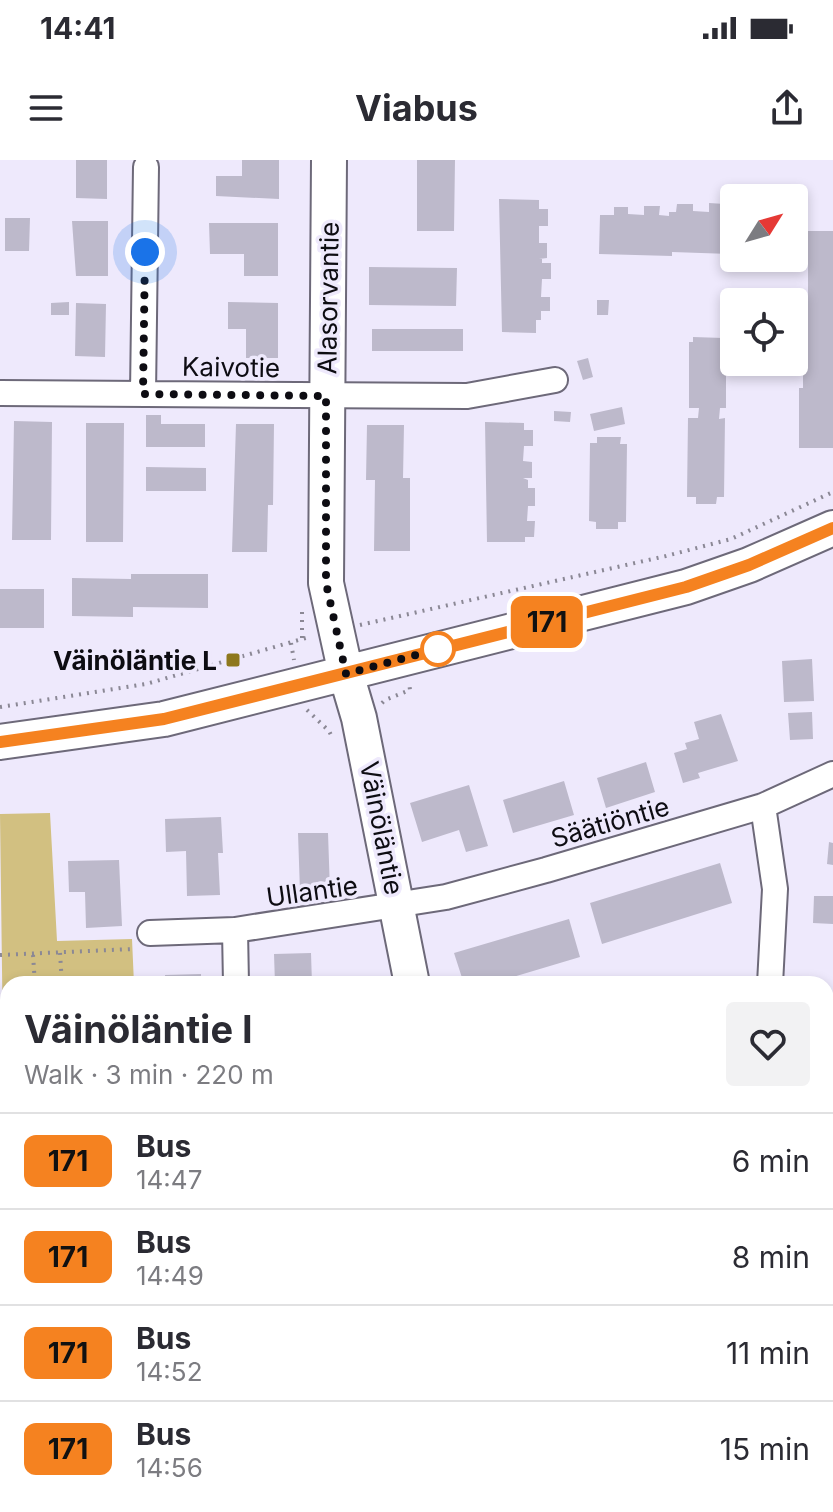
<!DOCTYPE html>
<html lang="en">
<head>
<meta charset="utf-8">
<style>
	body { margin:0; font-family:Inter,sans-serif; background:#f2f2f3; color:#2b2b33; height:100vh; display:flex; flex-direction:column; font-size:30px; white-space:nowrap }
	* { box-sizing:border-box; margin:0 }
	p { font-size:26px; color:#7c7c81 }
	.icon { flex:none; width:44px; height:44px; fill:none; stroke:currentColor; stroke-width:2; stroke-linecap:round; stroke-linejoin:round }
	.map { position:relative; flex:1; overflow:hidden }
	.panel { position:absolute; left:0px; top:816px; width:834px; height:536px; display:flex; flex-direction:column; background:#fff; border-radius:24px 24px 0 0; box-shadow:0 4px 12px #0003 }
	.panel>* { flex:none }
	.badge { padding:0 16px; border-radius:12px; font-size:28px; line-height:52px }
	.needle { width:52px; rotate:53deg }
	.buttons { position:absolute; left:720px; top:24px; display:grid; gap:16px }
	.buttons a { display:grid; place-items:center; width:88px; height:88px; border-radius:8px; background:#fff; box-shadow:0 4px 12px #0003; font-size:40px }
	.you { position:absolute; width:40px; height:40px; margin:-20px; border:6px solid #fff; border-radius:50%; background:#1a73e8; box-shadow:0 0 0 12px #1a73e833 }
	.map>.badge { position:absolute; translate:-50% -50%; box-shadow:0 0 0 4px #fff }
	.round { display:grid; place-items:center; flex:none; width:84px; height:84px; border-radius:8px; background:#f2f2f3 }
	.overview { display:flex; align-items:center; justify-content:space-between; height:136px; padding:0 24px }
	h1 { font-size:38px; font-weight:700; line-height:60px }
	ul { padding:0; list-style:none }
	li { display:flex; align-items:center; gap:24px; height:96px; padding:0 24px; border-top:2px solid #e1e1e2 }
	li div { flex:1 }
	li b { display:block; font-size:30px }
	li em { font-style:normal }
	li .badge { min-width:88px; font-weight:700; text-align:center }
	.status { display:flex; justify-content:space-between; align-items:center; height:56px; padding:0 40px; background:#fff; direction:ltr }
	.status svg { height:22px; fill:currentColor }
	header { display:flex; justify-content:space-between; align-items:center; height:104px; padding:0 24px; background:#fff; font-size:36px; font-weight:700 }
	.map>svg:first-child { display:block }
	.green { fill:#d2c081 }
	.forest { fill:#d1bd79 }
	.building { fill:#bdb9cb }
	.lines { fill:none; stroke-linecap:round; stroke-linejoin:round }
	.street-casing { stroke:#6d6979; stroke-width:28 }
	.secondary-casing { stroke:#6d6979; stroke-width:38 }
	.path { stroke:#8b8895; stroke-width:4; stroke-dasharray:2 6; stroke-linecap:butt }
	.street { stroke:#fff; stroke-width:24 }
	.secondary { stroke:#fff; stroke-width:34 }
	.line-casing { stroke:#fff; stroke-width:18 }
	.line { stroke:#f58220; stroke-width:12 }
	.walk { stroke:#0d0c12; stroke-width:8; stroke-dasharray:0 14.4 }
	.stop-dot { fill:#fff; stroke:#f58220; stroke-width:4 }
	.poi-dot { fill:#8e781d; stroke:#eee9fc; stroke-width:3 }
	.labels { text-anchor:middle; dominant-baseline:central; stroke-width:7; stroke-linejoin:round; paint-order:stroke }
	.street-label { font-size:26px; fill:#0d0c12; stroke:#eee9fc }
	.poi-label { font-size:26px; font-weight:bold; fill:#0d0c12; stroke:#eee9fc; text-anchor:end }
</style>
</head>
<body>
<div class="status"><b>14:41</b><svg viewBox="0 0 49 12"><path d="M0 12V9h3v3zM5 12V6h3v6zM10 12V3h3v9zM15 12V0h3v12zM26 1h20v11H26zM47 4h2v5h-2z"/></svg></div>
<header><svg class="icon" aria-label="menu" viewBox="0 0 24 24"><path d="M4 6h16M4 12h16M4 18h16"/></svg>Viabus<svg class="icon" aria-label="share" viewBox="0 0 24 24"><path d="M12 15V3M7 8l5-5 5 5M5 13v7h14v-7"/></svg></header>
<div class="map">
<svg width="833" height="1352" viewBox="0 0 833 1352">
	<rect width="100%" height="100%" fill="#eee9fc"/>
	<path class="green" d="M50,653L57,781L132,779L134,824H8V1116H0V887L3,886L0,654Z"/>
	<path class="forest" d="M826,1126L833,1127V1223H826Z"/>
	<path class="building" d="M76,0H107V39L76,38Z
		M242,0H279V39L216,36V16H242Z
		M417,0H455L454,71H417Z
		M499,39L539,40V49H548V66H539V83H547V98L539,99H542V103H551V119H542L541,137H550V151H541V160H536V173L502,172Z
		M709,43L725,44V52H731L730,94L672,92V96L599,94L600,55H614V47H628V54L644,55V46H660L659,55L669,56V52H676L677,44H693V51L709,52Z
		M5,58H30L29,91H5Z
		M72,61H108V116H76Z
		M209,63H278V116H244V94H210Z
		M808,71H833V288H799V228H803V141H808Z
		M369,107L457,108L456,146L369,145Z
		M597,140H609L608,155H597Z
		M69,142V155H51V143Z
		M228,142L278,143V198H246V169H228Z
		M76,143L106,144L105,197L75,196Z
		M372,169H463V191H372Z
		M693,177L723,178V184H726V248H720L719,259L725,258L724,337H717L716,344H696V337H687L688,258H698L699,248H689V182H693Z
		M588,198L593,217L583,220L577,201Z
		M622,247L625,264L594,271L590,254Z
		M554,251L571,252L570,262L554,261Z
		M146,255H161V264H205V287H146Z
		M14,261L52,262L51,380H12Z
		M485,262L524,263V270H533V286H524L523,301L532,302V318H523L528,320V328H535V346H528L527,361H535L534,377H525V382H487Z
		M86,263H124L123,382H86Z
		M236,264H274L273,345H268L267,392H232Z
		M367,265H404L403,318H410V391H374L375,320H366Z
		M597,277H621L620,284H627L626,362H618V369H596V362L589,361L590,283H597Z
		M146,307L206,308V331H146Z
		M131,414H208V448L133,447V457L72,456V418L131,419Z
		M0,429H44V468H0Z
		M812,499L814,541L784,542L782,501Z
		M812,552L813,579L790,580L788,553Z
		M721,554L738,601L698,613L700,618L683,623L674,593L687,589L685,583L699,579L694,562Z
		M646,602L655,632L606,648L597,618Z
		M564,621L574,655L513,673L503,640Z
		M469,625L488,686L466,692L459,670L422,682L410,643Z
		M221,657L223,693H218L220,735L187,736L186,691L166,692L165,659Z
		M298,673H328L330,731L300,732Z
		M829,682L833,683V705L827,704Z
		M119,700L122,766L86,768L85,732H69L68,701Z
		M720,703L732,743L602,784L590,743Z
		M814,736H833V764L813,763Z
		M569,759L580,797L490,824H464L454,793Z
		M311,793L312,824H275L274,794Z
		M201,814V824H166L165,815Z
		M829,1008L833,1009V1044H827Z
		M826,1069L833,1070V1089H826Z
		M359,1344H418L416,1352H359Z
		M442,1344H507L505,1352H440Z
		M564,1344H594L592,1352Z"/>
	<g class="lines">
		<g class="street-casing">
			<path id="street" d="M0,233L467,236L555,220
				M143,234L146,7
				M763,646L775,729L770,824
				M235,770L236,824
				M150,773L235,770L446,737L546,710L763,646L833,614"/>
		</g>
		<g class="secondary-casing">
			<path id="secondary" d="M329,0L326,423L346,514L359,558L412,824
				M0,582L164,559L686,427L749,405L833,368
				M324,1352L327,1344"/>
		</g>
		<path class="path" d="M360,465L666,396L731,379L833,332
			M302,478V452
			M291,483L294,500
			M382,543L385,540L410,530L409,522
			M0,547L146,524L309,477
			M307,550L329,571L333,579
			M60,793L62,824
			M0,795L133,789
			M33,795L35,824
			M0,1041H8
			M826,1119L833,1120
			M287,1352L294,1344
			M625,1352V1344"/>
		<use href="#street" class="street"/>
		<use href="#secondary" class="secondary"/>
	</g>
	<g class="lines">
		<g class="line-casing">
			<path id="line" d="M0,582L164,559L686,427L749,405L833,368"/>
		</g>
		<use href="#line" class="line"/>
		<path class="walk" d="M145,92L143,234L326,236V423L346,514L438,489"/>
	</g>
	<circle class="stop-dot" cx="438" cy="489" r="16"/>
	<rect class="poi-dot" x="225" y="492" width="16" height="16" rx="4"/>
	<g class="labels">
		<g class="street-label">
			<text transform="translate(328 138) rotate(-89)">Alasorvantie</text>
			<text transform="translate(231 207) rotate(1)">Kaivotie</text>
			<text transform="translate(610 662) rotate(-16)">Säätiöntie</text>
			<text transform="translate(382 668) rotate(79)">Väinöläntie</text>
			<text transform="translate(312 731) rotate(-8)">Ullantie</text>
		</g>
		<g class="poi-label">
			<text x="217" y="500">Väinöläntie L</text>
		</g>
	</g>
</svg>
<div class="buttons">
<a><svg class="needle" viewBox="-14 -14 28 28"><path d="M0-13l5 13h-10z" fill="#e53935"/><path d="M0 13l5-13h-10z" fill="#7c7c81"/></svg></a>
<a><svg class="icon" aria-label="locate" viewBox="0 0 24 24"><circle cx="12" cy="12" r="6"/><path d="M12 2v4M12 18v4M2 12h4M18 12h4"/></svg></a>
</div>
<div class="you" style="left:145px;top:92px"></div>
<b class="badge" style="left:547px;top:462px;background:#f58220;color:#111">171</b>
<section class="panel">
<div class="overview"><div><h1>Väinöläntie I</h1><p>Walk · 3 min · 220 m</p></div><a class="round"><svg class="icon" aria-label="heart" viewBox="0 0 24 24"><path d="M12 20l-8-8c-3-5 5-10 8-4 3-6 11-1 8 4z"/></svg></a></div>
<ul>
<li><span class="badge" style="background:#f58220;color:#111">171</span><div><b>Bus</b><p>14:47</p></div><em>6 min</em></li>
<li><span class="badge" style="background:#f58220;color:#111">171</span><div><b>Bus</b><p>14:49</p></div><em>8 min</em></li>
<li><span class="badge" style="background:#f58220;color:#111">171</span><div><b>Bus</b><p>14:52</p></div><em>11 min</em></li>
<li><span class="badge" style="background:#f58220;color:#111">171</span><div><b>Bus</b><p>14:56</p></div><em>15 min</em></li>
</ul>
</section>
</div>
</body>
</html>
